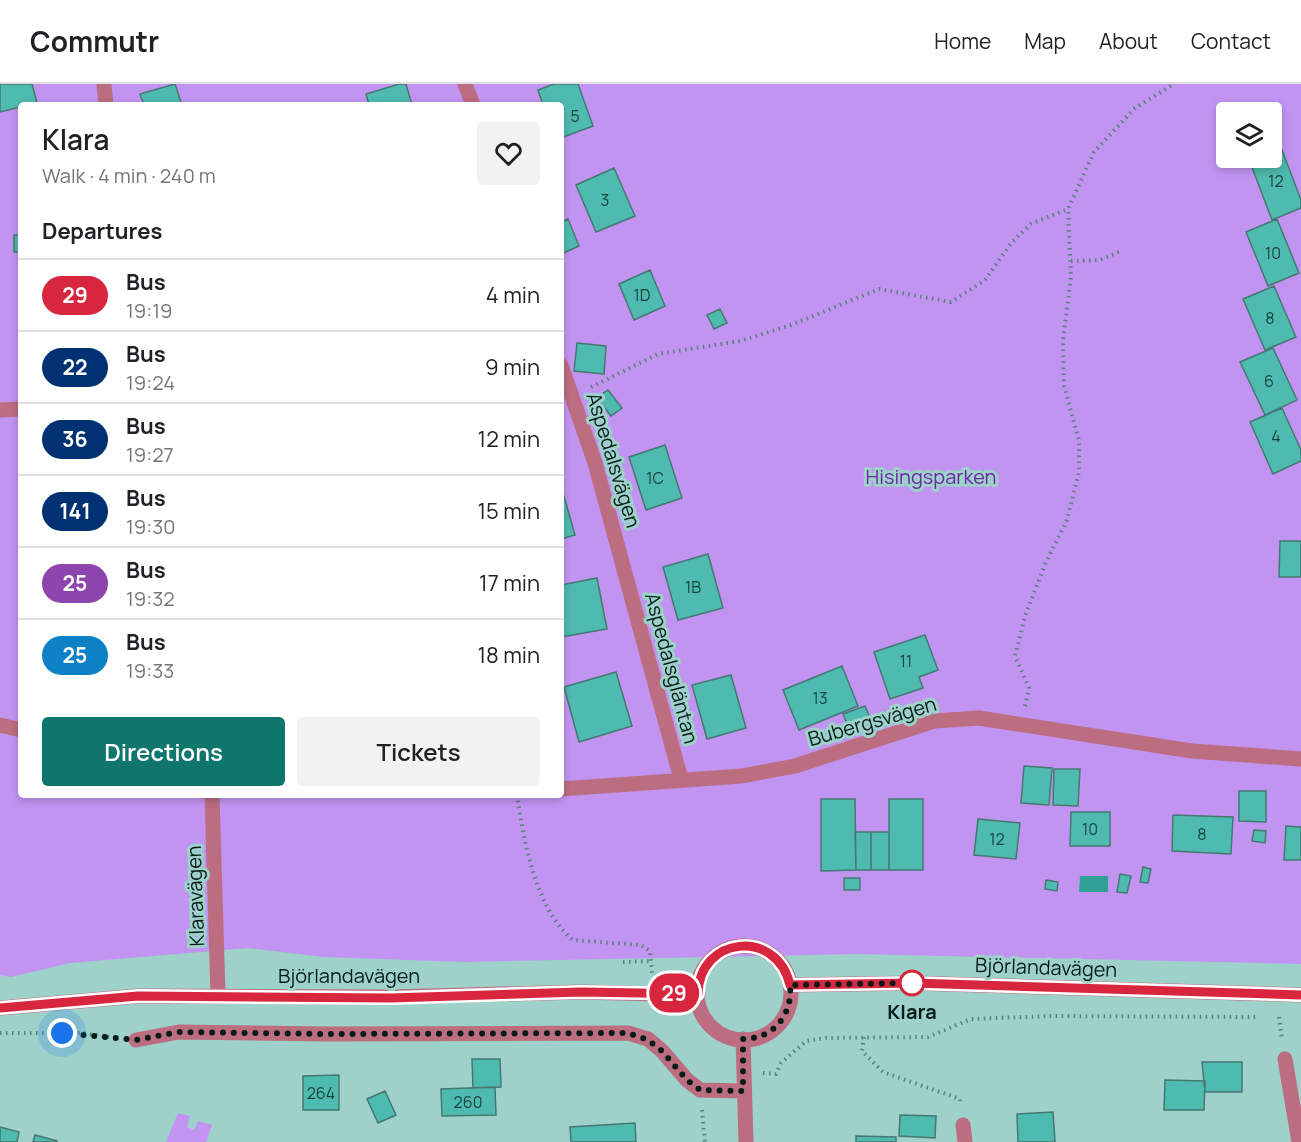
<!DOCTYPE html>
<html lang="en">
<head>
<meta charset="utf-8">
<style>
	body { margin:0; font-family:Manrope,sans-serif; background:#f2f2f2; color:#202124; height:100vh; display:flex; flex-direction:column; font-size:22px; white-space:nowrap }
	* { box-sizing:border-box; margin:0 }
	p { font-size:20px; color:#757577 }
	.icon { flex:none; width:33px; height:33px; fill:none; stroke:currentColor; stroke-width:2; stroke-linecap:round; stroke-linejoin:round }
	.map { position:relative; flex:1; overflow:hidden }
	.drawer { position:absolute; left:18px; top:18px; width:546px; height:696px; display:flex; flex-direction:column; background:#fff; border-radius:6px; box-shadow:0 3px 9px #0003 }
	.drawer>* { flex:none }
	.badge { padding:0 12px; border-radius:20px; font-size:21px; line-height:39px }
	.buttons { position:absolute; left:1216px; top:18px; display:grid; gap:12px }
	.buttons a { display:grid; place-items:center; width:66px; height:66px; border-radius:6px; background:#fff; box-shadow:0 3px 9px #0003; font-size:30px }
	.you { position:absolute; width:30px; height:30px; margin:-15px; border:4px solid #fff; border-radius:50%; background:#1a73e8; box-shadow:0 0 0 9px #1a73e833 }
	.map>.badge { position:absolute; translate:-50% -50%; box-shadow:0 0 0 3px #fff }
	h2 { padding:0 24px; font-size:22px; line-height:54px }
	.round { display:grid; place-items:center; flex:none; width:63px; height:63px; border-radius:6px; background:#f2f2f2 }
	.headline { display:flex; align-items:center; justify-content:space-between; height:102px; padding:0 24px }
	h1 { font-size:28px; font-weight:600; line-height:45px }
	.cta { display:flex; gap:12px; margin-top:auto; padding:12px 24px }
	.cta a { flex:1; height:69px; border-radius:6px; background:#0f766e; color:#fff; font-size:24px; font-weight:600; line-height:69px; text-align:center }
	.cta a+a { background:#f2f2f2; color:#202124 }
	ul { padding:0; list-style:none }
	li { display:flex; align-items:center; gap:18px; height:72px; padding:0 24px; border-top:2px solid #e0e0e0 }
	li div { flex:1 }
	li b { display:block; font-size:22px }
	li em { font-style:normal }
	li .badge { min-width:66px; font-weight:700; text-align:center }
	header { display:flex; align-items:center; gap:36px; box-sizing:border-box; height:84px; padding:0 30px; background:#fff; border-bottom:2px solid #e0e0e0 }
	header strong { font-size:28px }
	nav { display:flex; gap:33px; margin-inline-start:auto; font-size:21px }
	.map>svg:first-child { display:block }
	.green { fill:#c194f2; fill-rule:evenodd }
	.water { fill:#2fa095 }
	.building { fill:#4fbaaf; stroke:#467872; stroke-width:1.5 }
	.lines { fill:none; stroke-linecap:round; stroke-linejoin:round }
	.path { stroke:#5b817c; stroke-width:4; stroke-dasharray:1.5 4.5; stroke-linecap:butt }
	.minor { stroke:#bc6d80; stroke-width:15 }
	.line-casing { stroke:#fff; stroke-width:14 }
	.line { stroke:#d7263d; stroke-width:9 }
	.walk { stroke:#071c19; stroke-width:6; stroke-dasharray:0 10.8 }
	.stop-dot { fill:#fff; stroke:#d7263d; stroke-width:3 }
	.labels { text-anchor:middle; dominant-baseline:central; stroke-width:6; stroke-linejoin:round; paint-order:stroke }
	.number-label { font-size:16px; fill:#19443e }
	.street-label { font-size:20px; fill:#071c19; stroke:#9dd1ca }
	.park-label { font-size:20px; fill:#6f24a9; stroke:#9dd1ca }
	.stop-label { font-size:20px; font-weight:bold; fill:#071c19; stroke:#9dd1ca }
</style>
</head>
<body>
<header>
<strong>Commutr</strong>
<nav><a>Home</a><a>Map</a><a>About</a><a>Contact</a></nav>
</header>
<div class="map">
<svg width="1301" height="1058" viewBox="0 0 1301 1058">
	<rect width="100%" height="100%" fill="#9dd1ca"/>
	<path class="green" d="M0,0H1301V880L857,870L464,878L324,873L248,864L70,879L11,893L0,891ZM21,21H561V711H21ZM1227,28H1272V74H1227Z
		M178,1029L190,1032L187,1043L194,1046L198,1037L212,1041L206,1058H166Z"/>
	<path class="water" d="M1080,792H1108V808H1079Z"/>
	<path class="building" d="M0,0H32L37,19L0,28Z
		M175,0L182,21H144L140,10Z
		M399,0H406L412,21H369L366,10Z
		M554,0H578L593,42L561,54V21H543L538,6Z
		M1282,66L1301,116V124L1272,136L1250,78L1272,74V70Z
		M614,84L635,132L596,148L576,101Z
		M568,135L579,162L561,170V138Z
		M1277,135L1299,189L1268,202L1246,148Z
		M14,151H21V168H14Z
		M650,186L665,222L634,236L619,200Z
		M1274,202L1296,253L1265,266L1243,215Z
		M720,225L727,239L714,245L707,231Z
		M577,259L606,262L604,290L574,287Z
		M1273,264L1297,316L1265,331L1240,278Z
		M608,306L622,324L611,332L597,314Z
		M1282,324L1301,366V377L1273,390L1250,338Z
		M665,361L682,414L646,426L629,373Z
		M561,402L575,451L561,455Z
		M1280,457H1301V493H1279Z
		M708,470L723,524L678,536L663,483Z
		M597,494L607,545L561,553V501Z
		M925,551L938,586L919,593L923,604L890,615L874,568Z
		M842,582L858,622L799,646L783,606Z
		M616,588L632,642L579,658L564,603Z
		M731,591L746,644L707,655L692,601Z
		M865,622L872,639L850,647L843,630Z
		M1024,682L1052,684L1049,721L1021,719Z
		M1054,685H1080L1078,722L1053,721Z
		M1239,707H1266V738L1239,737Z
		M821,715H855L856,786L821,787Z
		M889,715H923V786H889Z
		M1071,728H1110V762H1070Z
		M1173,731L1233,733L1231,770L1172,767Z
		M978,735L1020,739L1016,775L974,771Z
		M1286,742L1301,743V776H1284Z
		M1254,746L1266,747L1265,759L1252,757Z
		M855,748H871V786H856Z
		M871,748H889V786H871Z
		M1143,783L1151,785L1148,799L1140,798Z
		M1120,790L1131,792L1127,809L1117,808Z
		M844,794H860V806H844Z
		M1046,796L1058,798L1057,807L1045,805Z
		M472,975H500L501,1003L473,1004Z
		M1202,978H1242V1008H1205Z
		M339,991V1026H303V992Z
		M1165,996L1205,997L1204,1026H1164Z
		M495,1003L496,1031L442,1032L441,1005Z
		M385,1007L396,1031L378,1039L367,1015Z
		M1053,1028L1055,1058H1018L1017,1030Z
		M900,1031L936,1032L935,1054L899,1052Z
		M635,1039L636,1058H571L570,1043Z
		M0,1043L19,1048L17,1058H0Z
		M35,1051L57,1057L56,1058H33Z
		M856,1052L896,1053V1058H856Z"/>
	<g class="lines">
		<path class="path" d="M1071,177L1100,176L1121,167
			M591,303L658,270L740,257L791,241L879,205L951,218L985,196L1012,158L1031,140L1068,125
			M1025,622L1029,604L1015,572L1025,532L1046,478L1067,436L1079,388V356L1064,302L1063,256L1071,193L1068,125L1094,68L1135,24L1174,0
			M517,711C524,757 535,825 573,856L641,861L650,867L652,889
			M623,878L652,877
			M1279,933L1282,956
			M0,949H82L116,954
			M864,953L862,967L883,988L960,1015L961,1021
			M763,989L776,990L781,979L806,957L826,954L928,953L971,935L1051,932L1258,933
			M702,1026L705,1058"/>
		<path class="minor" d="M104,0L106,21
			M465,0L473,21
			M561,281L595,379L681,695
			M0,326L21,325
			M0,641L21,646
			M561,705L742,692L795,682L934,637L979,634L1192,667L1301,675
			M212,711L218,911
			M697 909a47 47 0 1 1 94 0a47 47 0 1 1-94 0Z
			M790,901L912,899L1301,911
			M0,924L138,912L391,913L581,908L698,911
			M743,955L746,1058
			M136,956L179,948L327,950L628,949L648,955L662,967L687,996L700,1006L743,1007
			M1285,975L1299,1058
			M963,1041L965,1058"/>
	</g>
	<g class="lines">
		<g class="line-casing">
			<path id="line" d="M0,924L138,912L391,914L581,908L698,910C699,852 777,844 790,901L912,899L1301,911"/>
		</g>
		<use href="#line" class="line"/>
		<path class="walk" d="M62,949L136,956L179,948L327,950L628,949L648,956L662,967L687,996L700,1006L743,1007V955C773,955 793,931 790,901L912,899"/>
	</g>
	<circle class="stop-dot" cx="912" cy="899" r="12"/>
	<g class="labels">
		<g class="number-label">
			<text x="575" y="32">5</text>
			<text x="1276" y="97">12</text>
			<text x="605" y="116">3</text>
			<text x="1273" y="169">10</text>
			<text x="642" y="211">1D</text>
			<text x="1270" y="234">8</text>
			<text x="1269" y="297">6</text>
			<text x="1276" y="352">4</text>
			<text x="655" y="394">1C</text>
			<text x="693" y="503">1B</text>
			<text x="906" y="577">11</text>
			<text x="820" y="614">13</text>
			<text x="1090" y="745">10</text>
			<text x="1202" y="750">8</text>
			<text x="997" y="755">12</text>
			<text x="321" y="1009">264</text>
			<text x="468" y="1018">260</text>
		</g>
		<g class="street-label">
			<text transform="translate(614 376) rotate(73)">Aspedalsvägen</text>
			<text transform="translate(672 584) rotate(75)">Aspedalsgläntan</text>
			<text transform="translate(872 637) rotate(-16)">Bubergsvägen</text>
			<text transform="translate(195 812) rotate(-92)">Klaravägen</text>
			<text transform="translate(1046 883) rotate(2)">Björlandavägen</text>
			<text x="349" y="891">Björlandavägen</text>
		</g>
		<g class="park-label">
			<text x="931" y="392">Hisingsparken</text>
		</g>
		<g class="stop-label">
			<text x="912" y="927">Klara</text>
		</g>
	</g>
</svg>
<div class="buttons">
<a><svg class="icon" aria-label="layers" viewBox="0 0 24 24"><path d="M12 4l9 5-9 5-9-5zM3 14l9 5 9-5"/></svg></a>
</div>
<div class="you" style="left:62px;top:949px"></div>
<b class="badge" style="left:674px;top:909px;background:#d7263d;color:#fff">29</b>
<section class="drawer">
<div class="headline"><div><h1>Klara</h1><p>Walk · 4 min · 240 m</p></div><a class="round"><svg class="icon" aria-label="heart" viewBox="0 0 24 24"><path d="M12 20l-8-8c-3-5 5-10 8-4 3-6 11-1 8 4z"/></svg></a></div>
<h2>Departures</h2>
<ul>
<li><span class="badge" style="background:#d7263d;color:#fff">29</span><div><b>Bus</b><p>19:19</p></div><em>4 min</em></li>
<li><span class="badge" style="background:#003273;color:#fff">22</span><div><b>Bus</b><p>19:24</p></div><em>9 min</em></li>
<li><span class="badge" style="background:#003273;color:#fff">36</span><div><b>Bus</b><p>19:27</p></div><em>12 min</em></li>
<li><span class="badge" style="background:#003273;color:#fff">141</span><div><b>Bus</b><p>19:30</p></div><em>15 min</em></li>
<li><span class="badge" style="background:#8e44ad;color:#fff">25</span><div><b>Bus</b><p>19:32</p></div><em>17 min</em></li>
<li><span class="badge" style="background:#0c81c5;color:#fff">25</span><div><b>Bus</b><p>19:33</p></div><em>18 min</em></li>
</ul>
<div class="cta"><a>Directions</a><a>Tickets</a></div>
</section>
</div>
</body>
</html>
